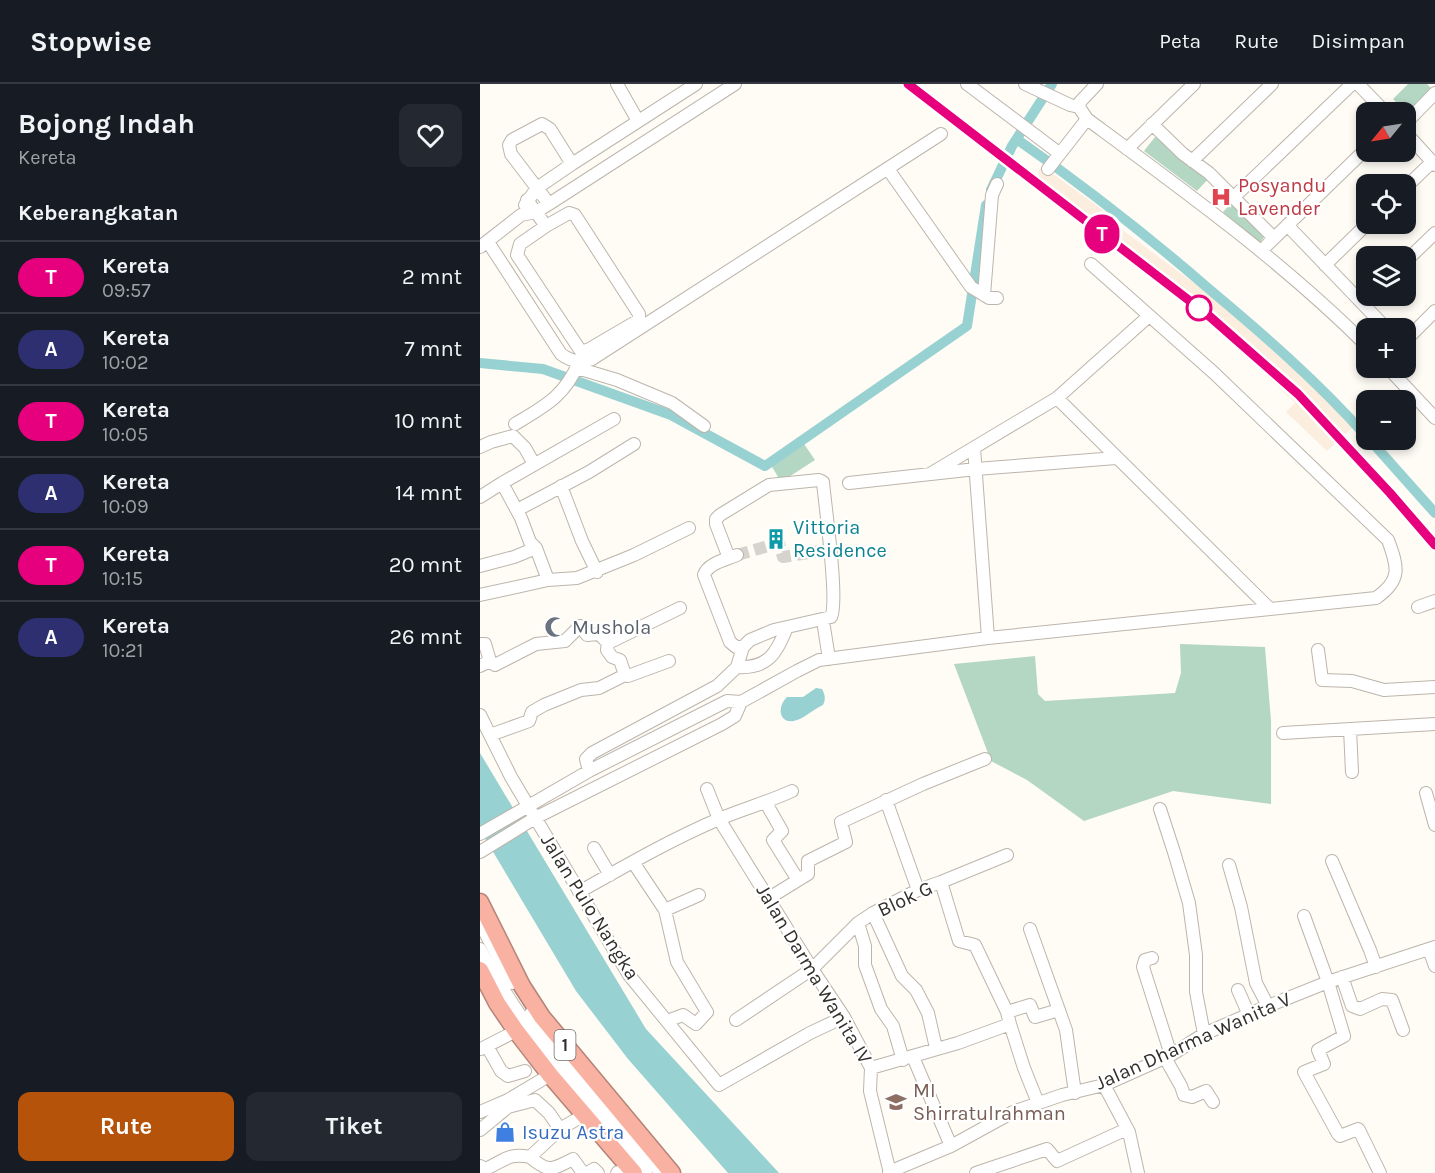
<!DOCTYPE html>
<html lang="id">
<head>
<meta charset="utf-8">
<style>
	body { margin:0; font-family:Karla,sans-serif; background:#242831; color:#f1f3f6; height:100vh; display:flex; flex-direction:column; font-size:22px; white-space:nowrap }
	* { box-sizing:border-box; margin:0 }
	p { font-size:20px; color:#9ea1a6 }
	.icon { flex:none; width:33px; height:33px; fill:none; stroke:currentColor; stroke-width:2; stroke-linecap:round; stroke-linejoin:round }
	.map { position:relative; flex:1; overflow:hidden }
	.side { display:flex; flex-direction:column; background:#171b24; width:480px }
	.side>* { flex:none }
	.badge { padding:0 12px; border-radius:20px; font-size:21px; line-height:39px }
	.needle { width:39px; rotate:240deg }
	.tools { position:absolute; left:876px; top:18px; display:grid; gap:12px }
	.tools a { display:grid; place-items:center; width:60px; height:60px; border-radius:12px; background:#171b24; box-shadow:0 3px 9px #0003; font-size:30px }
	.map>.badge { position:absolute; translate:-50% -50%; box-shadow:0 0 0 3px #fff }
	h2 { padding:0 18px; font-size:22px; line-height:54px }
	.round { display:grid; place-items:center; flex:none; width:63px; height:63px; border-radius:12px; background:#242831 }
	.head { display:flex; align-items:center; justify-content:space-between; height:102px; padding:0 18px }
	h1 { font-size:28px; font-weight:700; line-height:45px }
	.button { display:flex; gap:12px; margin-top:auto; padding:12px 18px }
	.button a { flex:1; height:69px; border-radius:12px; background:#b45309; color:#fff; font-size:24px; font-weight:700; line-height:69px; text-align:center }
	.button a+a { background:#242831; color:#f1f3f6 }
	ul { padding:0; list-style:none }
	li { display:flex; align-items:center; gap:18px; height:72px; padding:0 18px; border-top:2px solid #363941 }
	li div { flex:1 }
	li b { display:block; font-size:22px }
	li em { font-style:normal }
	li .badge { min-width:66px; font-weight:700; text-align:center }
	header { display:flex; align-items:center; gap:36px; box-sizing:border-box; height:84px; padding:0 30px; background:#171b24; border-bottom:2px solid #363941 }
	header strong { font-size:28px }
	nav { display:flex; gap:33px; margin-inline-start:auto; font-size:21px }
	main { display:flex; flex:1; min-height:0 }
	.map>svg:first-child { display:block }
	.built { fill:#fbeede }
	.green { fill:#b3d7c3 }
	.water { fill:#98d1d1 }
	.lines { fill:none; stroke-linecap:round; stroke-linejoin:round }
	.canal { stroke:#98d1d1; stroke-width:10 }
	.minor-tunnel { stroke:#d6d2cd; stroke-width:12; stroke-dasharray:12 6; stroke-linecap:butt }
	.minor-casing { stroke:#bcb5ac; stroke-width:14 }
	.highway-casing { stroke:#b38478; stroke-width:19 }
	.minor { stroke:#fff; stroke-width:12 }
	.highway { stroke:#f9b1a2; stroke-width:16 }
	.rail { stroke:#484440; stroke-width:3 }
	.line-casing { stroke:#fff; stroke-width:14 }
	.line { stroke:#e6007e; stroke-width:9 }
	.stop-dot { fill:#fff; stroke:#e6007e; stroke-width:3 }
	.labels { text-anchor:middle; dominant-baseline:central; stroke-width:4.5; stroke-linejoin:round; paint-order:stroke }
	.shield { fill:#fff; stroke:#706d6b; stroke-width:1.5 }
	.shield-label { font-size:18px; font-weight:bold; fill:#322f2b }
	.health-label { font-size:20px; fill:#be3a42; stroke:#fff; text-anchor:start }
	.culture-label { font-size:20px; fill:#0d838f; stroke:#fff; text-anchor:start }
	.worship-label { font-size:20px; fill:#5b616d; stroke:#fff; text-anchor:start }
	.street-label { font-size:20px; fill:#322f2b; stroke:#fff }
	.education-label { font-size:20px; fill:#785e54; stroke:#fff; text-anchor:start }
	.shop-label { font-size:20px; fill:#366cbe; stroke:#fff; text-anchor:start }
</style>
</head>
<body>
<header>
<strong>Stopwise</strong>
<nav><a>Peta</a><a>Rute</a><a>Disimpan</a></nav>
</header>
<main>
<section class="side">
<div class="head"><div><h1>Bojong Indah</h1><p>Kereta</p></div><a class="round"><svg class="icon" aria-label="heart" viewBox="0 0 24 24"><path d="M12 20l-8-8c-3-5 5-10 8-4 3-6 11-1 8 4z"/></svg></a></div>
<h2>Keberangkatan</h2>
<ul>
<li><span class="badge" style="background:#e6007e;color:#fff">T</span><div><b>Kereta</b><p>09:57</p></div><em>2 mnt</em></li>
<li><span class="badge" style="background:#2e2f70;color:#fff">A</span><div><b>Kereta</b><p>10:02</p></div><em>7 mnt</em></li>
<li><span class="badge" style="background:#e6007e;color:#fff">T</span><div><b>Kereta</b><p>10:05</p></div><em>10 mnt</em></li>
<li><span class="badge" style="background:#2e2f70;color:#fff">A</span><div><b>Kereta</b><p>10:09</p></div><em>14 mnt</em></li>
<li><span class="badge" style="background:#e6007e;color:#fff">T</span><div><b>Kereta</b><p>10:15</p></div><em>20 mnt</em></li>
<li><span class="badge" style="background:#2e2f70;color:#fff">A</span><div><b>Kereta</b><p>10:21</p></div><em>26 mnt</em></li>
</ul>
<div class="button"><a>Rute</a><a>Tiket</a></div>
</section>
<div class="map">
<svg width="955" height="1089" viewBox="0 0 955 1089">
	<rect width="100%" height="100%" fill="#fffbf5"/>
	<path class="built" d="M562,82L623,126L621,130L742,220L826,294L874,342L847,367L806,328L815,319L779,284L724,236L560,109L562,105L558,88Z"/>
	<path class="green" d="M928,0H947L954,7L930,32L913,15Z
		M675,53L730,93L717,107L664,67Z
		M756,114L791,146L778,160L743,128Z
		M324,360L335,376L301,398L291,381Z
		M700,560L785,563L791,637V720L693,707L604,737L547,696L511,677L474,580L555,572L558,610L565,617L695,609L701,589Z"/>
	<path class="water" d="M336,604L342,605C345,611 346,615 343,621C334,625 324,634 317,636C301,642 295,625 307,613H323Z
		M0,669L166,945L299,1089H248L148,975L96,907L0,746Z"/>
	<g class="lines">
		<path class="canal" d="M538,56C604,102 668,152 729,205C784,251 839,299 886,352
			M511,106L532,62L572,0
			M0,279L63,285L191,331L285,382L487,242L506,121
			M890,356L955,429"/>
		<path class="minor-tunnel" d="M257,471L299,459L303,473L347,466"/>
		<g class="minor-casing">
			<path id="minor" d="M137,0L158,37
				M487,0L579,69
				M545,0L590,21L599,23
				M878,0L905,28
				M599,23L607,35C702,105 803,178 886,261
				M599,23L600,18L617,0
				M926,39L955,9
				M672,40L703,70L729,89L794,154
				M926,49L955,81
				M647,65L714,0
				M712,77L792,0
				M408,85L491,203L509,214H517
				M568,85L607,35
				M926,103L952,78
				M754,113L872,0
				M47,116L66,142L89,129L95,131L159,230V236L106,267L100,266L37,171L40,160L66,142
				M69,120L31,70L29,61L32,56L62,40L70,45L92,80
				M45,121L57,104L92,80L216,0
				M807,141L906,244
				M8,158L81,270C90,277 101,279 112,275L461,50
				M786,162L886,65
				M0,163L41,131L56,128L69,120L255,0
				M926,177L955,149
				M845,181L887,140
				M504,211L512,111L517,100
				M926,256L955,227
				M97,284L137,296L192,319L224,342
				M908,284L955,334
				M577,314L790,525L896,514C922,496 918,483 908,456L734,289L611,180
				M35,340C65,322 85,312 99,278
				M0,363L11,358L33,352L45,364L54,380
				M494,364L508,554
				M450,390L577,314L669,232
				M22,399L134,335
				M369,399L496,385L636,374
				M81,402L102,457L117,488
				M0,413L22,399L41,434L50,458L56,464L68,496
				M37,426L109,388L154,360
				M257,471C246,476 228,479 224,491L250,558L256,563H263
				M0,482L34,473L56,464
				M0,511L68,496L97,494L154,471L209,444
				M938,523L955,517
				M344,543L349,575
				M128,559L200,524
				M0,560H5L10,577L0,582
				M838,566L842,596L872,597L904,606L955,603
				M257,583C288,585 297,569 307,543
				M145,591L148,592L189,577
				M0,631L31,693L149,891L239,1001L330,949L364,933
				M870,645L872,688
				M803,649L955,640
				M10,651L49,637L52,628L64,621L101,606L119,604L145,591L140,576L132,573L127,566L128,559L119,550L107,551L100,542L85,557L56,560L15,581L10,577
				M109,687L106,675L112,669L237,602L257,583L263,563L270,556L294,546L351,533C359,517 345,422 343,398L339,396L289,401L240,431L236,435V440L249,474
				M227,705L239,735L332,885L364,933L391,984L390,1007L410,1089
				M946,709L955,741
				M406,716L438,806
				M286,719L302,747L293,756L318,796
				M680,725L694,768L709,819L716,871V908L724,950
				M0,750L109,687L247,617L261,618L317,587L339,576L508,554L790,525
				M114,764L130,791
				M0,768L55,734L242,640L255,632L261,618
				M852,777L890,866L896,883
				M153,778L185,826L197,878L227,928L216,940L203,931L187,937
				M749,781L761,823L776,899L788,922
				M461,798L527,771
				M99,808C145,782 190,756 239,735C263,725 288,718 312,707
				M289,814L328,790V777L366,758L361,738L443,700L505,675
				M185,826L219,811
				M393,829L422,892L436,906L448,929L456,964
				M824,832L848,898L864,952L838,966L844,980L824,988L858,1050L860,1052L878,1045L879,1046L900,1089
				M0,839L32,899
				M378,839L385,862V881L401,925L413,942L423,976
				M550,845L586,946L595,1009
				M0,865C45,950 105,1016 166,1089
				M949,865L955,882
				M672,874L665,876L663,883L691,971
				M862,893L872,922L880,925L902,915L912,916L923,946
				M758,906L769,931
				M51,929L92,984L181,1089
				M256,936L332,885L378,839L393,829L438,806L461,798L479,857L495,861L527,928
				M530,940L544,984L558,1019
				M7,962L21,987L28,992L45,987
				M1,965L36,947
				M684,972L701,1002L704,1011L712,1013L726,1007L733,1018
				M433,973L471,1062
				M391,984L478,959L530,940L527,928L550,921L555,933L579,926
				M624,1001L649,1048L658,1089
				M0,1028L28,1016L70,991
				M0,1046L28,1023L55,1016L69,1029L80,1045
				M50,1073C69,1089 71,1086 93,1075L103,1089
				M0,1082L5,1085C23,1078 28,1068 50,1073L80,1045L104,1031
				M409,1088L471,1062L533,1028L582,1011L624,1001L691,971L724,950L788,922L848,898L955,863
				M107,1089L114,1085L118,1089
				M137,1089L138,1088
				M496,1089L567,1065L577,1077L647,1045"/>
		</g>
		<g class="highway-casing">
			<path id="highway" d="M0,818L42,902L62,933L192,1089
				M0,886L17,919L36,947L70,991L154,1089"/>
		</g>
		<use href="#minor" class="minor"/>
		<use href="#highway" class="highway"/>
		<path class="rail" d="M428,0L728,231L818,310L910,409L955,461"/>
	</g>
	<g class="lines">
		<g class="line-casing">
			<path id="line" d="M428,0L728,231L818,310L910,409L955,461"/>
		</g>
		<use href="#line" class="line"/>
	</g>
	<defs>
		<g id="hospital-bare" transform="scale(1.62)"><path d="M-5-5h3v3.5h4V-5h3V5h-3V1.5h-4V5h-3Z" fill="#e0444e" stroke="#fff" stroke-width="2.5" paint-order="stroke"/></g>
		<g id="building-bare" transform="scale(1.62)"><path d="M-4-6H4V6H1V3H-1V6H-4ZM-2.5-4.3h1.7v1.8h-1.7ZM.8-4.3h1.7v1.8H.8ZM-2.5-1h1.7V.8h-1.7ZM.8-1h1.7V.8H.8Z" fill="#0f9aa8" stroke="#fff" stroke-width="2.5" paint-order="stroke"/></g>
		<g id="mosque-bare" transform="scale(1.62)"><path d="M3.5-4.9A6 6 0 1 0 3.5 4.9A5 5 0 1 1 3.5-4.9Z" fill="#6b7280" stroke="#fff" stroke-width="2.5" paint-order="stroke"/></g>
		<g id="school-bare" transform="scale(1.62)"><path d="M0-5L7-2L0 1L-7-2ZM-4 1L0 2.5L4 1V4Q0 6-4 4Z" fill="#8d6e63" stroke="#fff" stroke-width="2.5" paint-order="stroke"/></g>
		<g id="shop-bare" transform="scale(1.62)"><path d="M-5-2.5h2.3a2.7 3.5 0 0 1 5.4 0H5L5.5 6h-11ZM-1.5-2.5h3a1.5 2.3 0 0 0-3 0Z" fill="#3f7fe0" stroke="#fff" stroke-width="2.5" paint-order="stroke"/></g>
	</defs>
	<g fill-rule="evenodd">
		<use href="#hospital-bare" x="741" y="113"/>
		<use href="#building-bare" x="296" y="455"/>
		<use href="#mosque-bare" x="75" y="543"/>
		<use href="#school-bare" x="416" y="1018"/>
		<use href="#shop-bare" x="25" y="1048"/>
	</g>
	<circle class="stop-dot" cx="719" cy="224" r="12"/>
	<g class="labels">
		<rect class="shield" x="74.5" y="946" width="21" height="30" rx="4.5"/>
		<g class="shield-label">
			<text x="85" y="961">1</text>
		</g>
		<g class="health-label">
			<text x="758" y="101">Posyandu<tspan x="758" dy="23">Lavender</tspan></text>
		</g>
		<g class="culture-label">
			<text x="313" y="443">Vittoria<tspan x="313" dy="23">Residence</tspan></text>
		</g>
		<g class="worship-label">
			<text x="92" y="543">Mushola</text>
		</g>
		<g class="street-label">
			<text transform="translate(425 815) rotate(-25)">Blok G</text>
			<text transform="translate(110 823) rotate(58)">Jalan Pulo Nangka</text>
			<text transform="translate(334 890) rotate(59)">Jalan Darma Wanita IV</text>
			<text transform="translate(713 957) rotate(-24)">Jalan Dharma Wanita V</text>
		</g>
		<g class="education-label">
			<text x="433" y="1006">MI<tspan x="433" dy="23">Shirratulrahman</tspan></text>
		</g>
		<g class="shop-label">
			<text x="42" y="1048">Isuzu Astra</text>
		</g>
	</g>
</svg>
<div class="tools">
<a><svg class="needle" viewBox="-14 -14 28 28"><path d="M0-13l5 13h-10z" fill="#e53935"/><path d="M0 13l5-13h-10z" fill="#9ea1a6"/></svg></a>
<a><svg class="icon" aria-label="locate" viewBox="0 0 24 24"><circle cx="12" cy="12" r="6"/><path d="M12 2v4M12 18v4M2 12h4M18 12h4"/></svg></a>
<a><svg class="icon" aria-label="layers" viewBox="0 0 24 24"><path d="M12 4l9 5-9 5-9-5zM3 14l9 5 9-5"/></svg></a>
<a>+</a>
<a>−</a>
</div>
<b class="badge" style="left:622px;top:150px;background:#e6007e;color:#fff">T</b>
</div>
</main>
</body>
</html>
